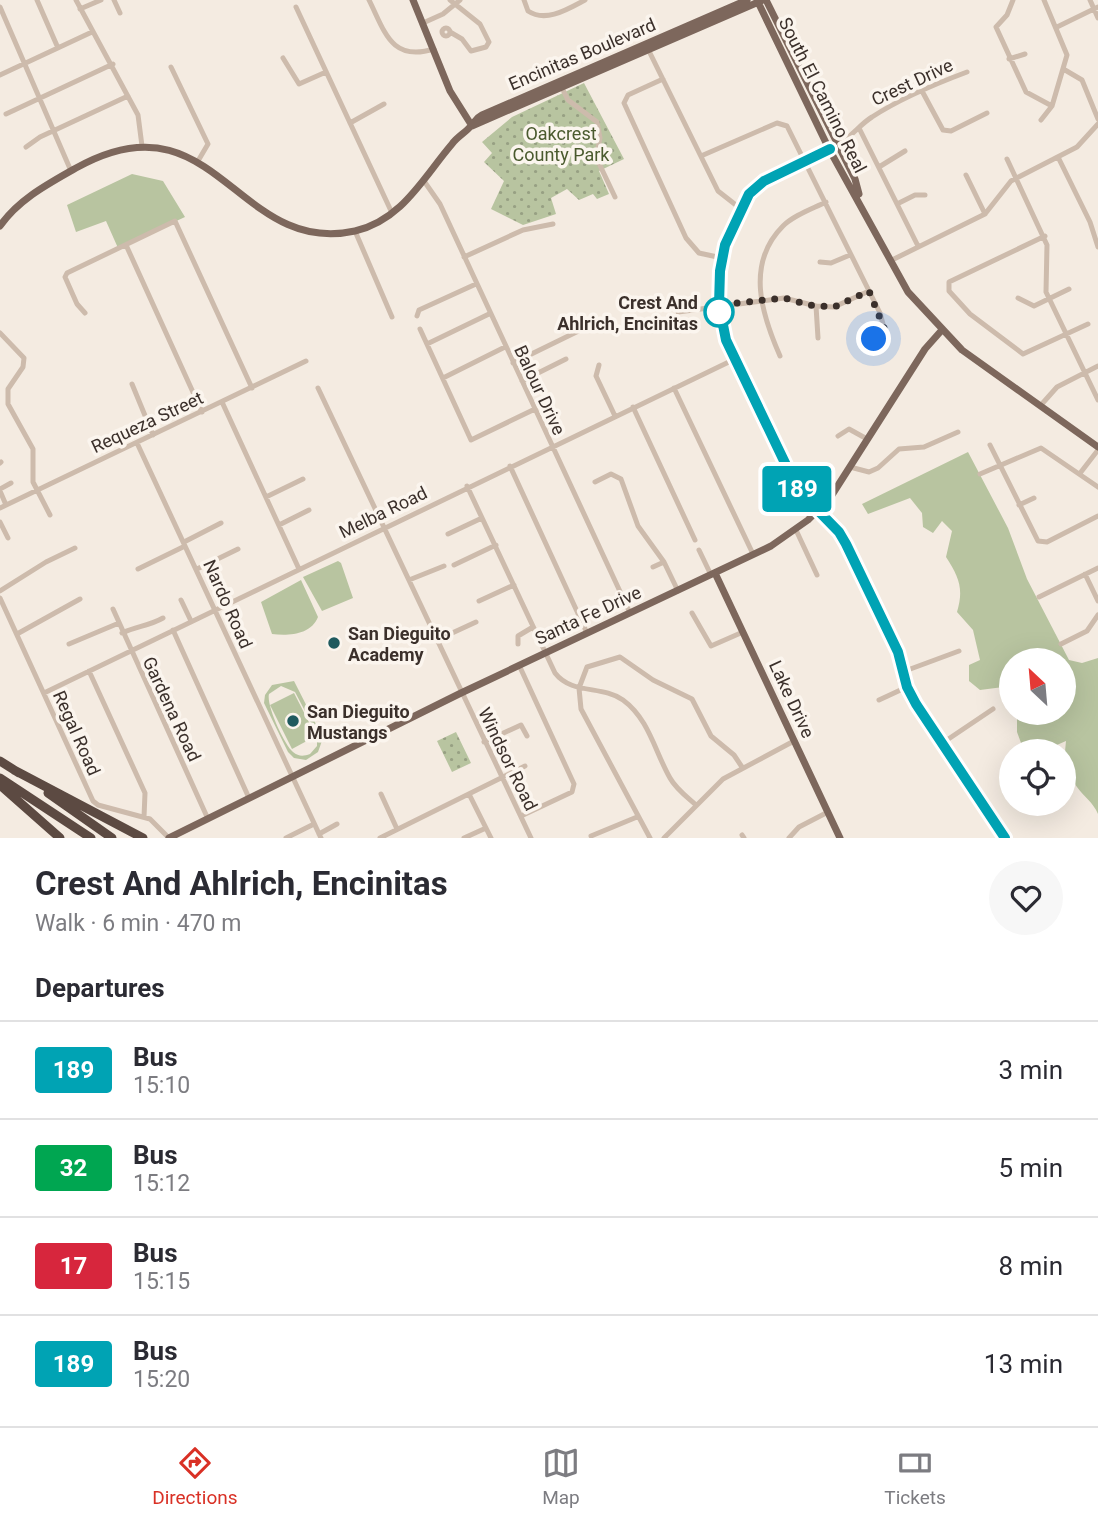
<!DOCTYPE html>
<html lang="en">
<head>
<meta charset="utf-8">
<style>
	body { margin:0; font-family:Roboto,sans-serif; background:#f7f7f7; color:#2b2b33; height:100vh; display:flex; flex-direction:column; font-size:26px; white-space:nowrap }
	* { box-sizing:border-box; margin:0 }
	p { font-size:23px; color:#7c7c81 }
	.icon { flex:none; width:38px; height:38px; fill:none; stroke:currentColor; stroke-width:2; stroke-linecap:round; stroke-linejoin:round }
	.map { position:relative; height:838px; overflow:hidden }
	.details { display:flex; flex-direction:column; background:#fff; flex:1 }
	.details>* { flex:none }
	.badge { padding:0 14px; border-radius:5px; font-size:24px; line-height:46px }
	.needle { width:46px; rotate:334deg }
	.tools { position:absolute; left:999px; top:648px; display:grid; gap:14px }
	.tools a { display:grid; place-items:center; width:77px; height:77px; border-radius:50%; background:#fff; box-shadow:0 7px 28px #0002; font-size:35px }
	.you { position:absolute; width:35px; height:35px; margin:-18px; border:5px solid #fff; border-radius:50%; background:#1a73e8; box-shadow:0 0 0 10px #1a73e833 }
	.map>.badge { position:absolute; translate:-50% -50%; box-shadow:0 0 0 4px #fff }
	h2 { padding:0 35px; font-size:26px; line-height:63px }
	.round { display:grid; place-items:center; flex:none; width:74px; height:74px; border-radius:37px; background:#f7f7f7 }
	.head { display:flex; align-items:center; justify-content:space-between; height:119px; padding:0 35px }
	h1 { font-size:33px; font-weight:700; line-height:52px }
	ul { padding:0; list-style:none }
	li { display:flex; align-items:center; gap:21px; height:98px; padding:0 35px; border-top:2px solid #e1e1e2 }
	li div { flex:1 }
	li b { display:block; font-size:26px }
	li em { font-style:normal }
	li .badge { min-width:77px; font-weight:700; text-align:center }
	.menu { display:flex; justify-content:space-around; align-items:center; height:98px; border-top:2px solid #e1e1e2; background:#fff; font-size:19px; color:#7c7c81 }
	.menu a { display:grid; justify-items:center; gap:4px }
	.menu .active { color:#d93025 }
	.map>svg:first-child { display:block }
	.green { fill:#b8c4a0; fill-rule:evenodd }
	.park { fill:url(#park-dots) }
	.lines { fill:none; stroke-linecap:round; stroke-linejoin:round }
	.minor { stroke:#cdbbac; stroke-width:5 }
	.major { stroke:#7d675c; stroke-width:7 }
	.highway { stroke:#5c4a42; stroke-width:9 }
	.line-casing { stroke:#fff; stroke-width:16 }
	.line { stroke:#00a3b4; stroke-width:10 }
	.walk { stroke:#3b302b; stroke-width:7; stroke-dasharray:0 12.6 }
	.stop-dot { fill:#fff; stroke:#00a3b4; stroke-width:3.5 }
	.poi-dot { fill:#1f5a5e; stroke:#fbf5ee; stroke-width:2.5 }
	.labels { text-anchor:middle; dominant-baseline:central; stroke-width:7; stroke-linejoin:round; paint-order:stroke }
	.street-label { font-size:18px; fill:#3b302b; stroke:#fbf5ee }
	.park-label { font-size:18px; fill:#4a5a2e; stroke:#fbf5ee }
	.stop-label { font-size:18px; font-weight:bold; fill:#3b302b; stroke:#fbf5ee; text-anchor:end }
	.poi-label { font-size:18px; font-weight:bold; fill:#3b302b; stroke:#fbf5ee; text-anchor:start }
</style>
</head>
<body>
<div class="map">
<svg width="1098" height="838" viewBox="0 0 1098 838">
	<defs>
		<pattern id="park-dots" width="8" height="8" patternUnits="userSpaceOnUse" patternTransform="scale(1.75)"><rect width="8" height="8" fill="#b8c4a0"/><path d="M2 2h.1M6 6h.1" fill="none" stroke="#97a083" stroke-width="1.8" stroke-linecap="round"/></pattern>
	</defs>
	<rect width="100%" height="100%" fill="#f4ebe1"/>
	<path class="green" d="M132,174L163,181L185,217L118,248L106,221L76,232L67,205Z
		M968,452L1008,528L1027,579L1069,660L1082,663L1098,658V814C1093,802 1084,797 1077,787C1070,777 1075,772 1064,762L1066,741L1043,751H1024L1017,732V712H1064V660H1012L1011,686L980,690L969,681V665L980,660L973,630L957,612C964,589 959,577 946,557L952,531L942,521L933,533L923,527L922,513L910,498L868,514L862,504Z
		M338,561L341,563L353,598L322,611L303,577Z
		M301,580L318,617C311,635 288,636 272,634L261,602Z
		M294,681L323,738L318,752L306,760L294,758L288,752L264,703L265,695L272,685ZM281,686L295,692L317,734V746L310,754C304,756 299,757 293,752C284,744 266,705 269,694Z
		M294,693L316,736L292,749L270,705Z"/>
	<path class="park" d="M584,83L624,159L599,171L609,194L597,199L593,194L579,200L567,189L551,198L556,214L523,225L491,209L504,181L484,162L492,153L482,142L512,117Z
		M456,732L471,763L452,772L437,741Z"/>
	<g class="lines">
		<path class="minor" d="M37,0L58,48
			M76,0L138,115L142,146
			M114,0L120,13
			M369,0C385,32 391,62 434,49
			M524,0L528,11C546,23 568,9 585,0
			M1013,0L1007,15L996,27L1026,92L1052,106
			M1090,0L1098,18
			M0,7L71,171
			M296,7L392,213
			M80,9L101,0
			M423,23L443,14L460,0
			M1057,27L1098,7
			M442 32a4 4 0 1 1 8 0a4 4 0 1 1-8 0Z
			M450,32L462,39L471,51L486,47L489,42L480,24L450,0
			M647,47L718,191L741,209
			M283,58L299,84L326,72
			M1009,59L1025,54
			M171,67L208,144L198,161
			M1065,70L1082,80L1098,119
			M0,75L92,32
			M663,79L628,95L624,103L686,238L699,253L722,258
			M560,84L568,100L597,122L600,138L596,157L615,197
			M922,91L943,130L951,131L987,113
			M6,114L113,64
			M1041,120L1052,106L1067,55L1044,0
			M350,123L384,104
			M859,128L918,246
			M838,144C852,137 859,125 872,117C901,98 935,84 967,72
			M26,147L40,137L128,96
			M829,149L764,182L749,194L725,245L720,271L719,305L726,340L798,490L839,532L846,544L898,652L907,687L916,704L1005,838
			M701,156L777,123L787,126L880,313L884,328L875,339
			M1058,157L1090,222L1098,247
			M1007,159L1047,245L1046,292L1098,400
			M879,167L905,151
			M966,175L985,214
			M424,181L440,204L630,613
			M897,204L915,195H925
			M355,231L392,317
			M1045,236L949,282V291L970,314L1023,354L1088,324
			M126,245L202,412
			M464,257L523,230L553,224
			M890,261L985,214L1011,181L1077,147L1098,124
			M820,262L831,263L850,255
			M1018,298L1034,306L1069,289
			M816,306L818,338
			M678,312L784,298L816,306L834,307L869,291
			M85,313L77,304L65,277L67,273L175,221L252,388
			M417,316L419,310L476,284
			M420,329L471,440L535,409
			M0,333L24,358L23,367L8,389V404L33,449V482L50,515
			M427,344L489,314
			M780,356C762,315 745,264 783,226C794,215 812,209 826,202
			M513,363L601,320
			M599,365L596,376L615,416
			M443,378L505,347
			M522,381L566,359
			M132,384L153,435
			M318,388L531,838
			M674,388L753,554
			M222,402L299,569
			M1041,405L1057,387L1098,366
			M633,407L695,540
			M838,436L849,429L867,439
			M137,443L321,838
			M990,445L1038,541L1047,542L1098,516
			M0,463L1,462
			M510,466L587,633
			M850,467L869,472L878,468L899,449L924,447L958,432
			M1081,472L1098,450
			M980,474L1041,448L1098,487
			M595,482L611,474L621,479L638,526L664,562L678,591
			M467,486L555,673C572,695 602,685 623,700C649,719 655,752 670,778C676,789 687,797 696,805
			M0,489L11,483
			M0,491L6,505
			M266,497L303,479
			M1019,505L1034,498
			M0,508L306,361
			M0,522L8,538
			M279,525L309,510
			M796,530L817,575
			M448,534L482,518
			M184,542L221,523
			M699,550L711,575
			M454,565L496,545
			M653,567L664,562
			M138,569L185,546
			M197,569L238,549
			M1085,574L1098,601
			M409,580L444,566
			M0,591L46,562L75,548
			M1039,597L1098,568
			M0,598L93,801L98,805L150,819L169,838
			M181,600L191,621
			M479,601L514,585
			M113,609L208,819
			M692,613L711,646L743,632
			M173,630L249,798
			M122,633C137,626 149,626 163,618
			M17,634L80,599
			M437,640L476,622
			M69,644L119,623
			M518,644V636L533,627
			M1061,644L1087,631L1098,615
			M519,665L574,784L572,792L521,816
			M89,671L145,793L144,817
			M905,671L959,651
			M44,693L735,359
			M879,700L907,687
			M484,742L521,725L527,736
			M941,744L993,709
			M381,794L397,829
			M469,794L491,838
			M319,834L337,824
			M742,835L744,838
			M591,836L637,817
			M286,838L314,824
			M380,838L525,766
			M464,838L486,828
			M650,838L581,709L579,688L587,667L620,657L653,680L692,699L711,736L734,755L742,767
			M664,838L723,779L794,741
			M789,838L799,827L828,812"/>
		<path class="major" d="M413,0L450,91L472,126
			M757,0L829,149L908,292L962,350L1098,447
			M766,0L855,179L859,194
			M472,126L763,0
			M0,226C19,199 48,184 76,168C215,90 236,257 355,231C402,220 423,178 452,144C457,137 465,133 471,126C475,122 476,118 482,115L747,0
			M715,573L840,838
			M169,838L461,693L771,546L808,520L830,498L925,349L941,331"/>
		<path class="highway" d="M0,761L19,773
			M14,770L143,838
			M0,778L91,838
			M1,786L60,838
			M48,793L112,838"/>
	</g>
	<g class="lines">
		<g class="line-casing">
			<path id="line" d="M830,149L764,181L749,194L725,245L720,271L719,305L726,340L798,490L839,532L846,544L898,652L907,687L916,704L1005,838"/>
		</g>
		<use href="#line" class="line"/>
		<path class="walk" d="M719,312V305L784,298L809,305L834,307L869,291L884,328L874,339"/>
	</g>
	<circle class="stop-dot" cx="719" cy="312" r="14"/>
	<g class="poi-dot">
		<circle cx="334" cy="643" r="7"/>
		<circle cx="293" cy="721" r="7"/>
	</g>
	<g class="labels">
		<g class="street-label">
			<text transform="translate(582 54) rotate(-23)">Encinitas Boulevard</text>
			<text transform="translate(912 82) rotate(-25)">Crest Drive</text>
			<text transform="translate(823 95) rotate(63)">South El Camino Real</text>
			<text transform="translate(540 390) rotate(65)">Balour Drive</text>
			<text transform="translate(147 422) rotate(-25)">Requeza Street</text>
			<text transform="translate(383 512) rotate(-26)">Melba Road</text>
			<text transform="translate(228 604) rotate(66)">Nardo Road</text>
			<text transform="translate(588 615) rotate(-25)">Santa Fe Drive</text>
			<text transform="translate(792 699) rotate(65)">Lake Drive</text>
			<text transform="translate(172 709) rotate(65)">Gardena Road</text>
			<text transform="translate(77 733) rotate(66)">Regal Road</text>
			<text transform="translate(508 759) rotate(64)">Windsor Road</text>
		</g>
		<g class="park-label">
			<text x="561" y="133">Oakcrest<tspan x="561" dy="21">County Park</tspan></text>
		</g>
		<g class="stop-label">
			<text x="698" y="302">Crest And<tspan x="698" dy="21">Ahlrich, Encinitas</tspan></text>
		</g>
		<g class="poi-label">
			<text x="348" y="633">San Dieguito<tspan x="348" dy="21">Academy</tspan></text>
			<text x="307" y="711">San Dieguito<tspan x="307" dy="21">Mustangs</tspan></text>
		</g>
	</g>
</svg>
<div class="tools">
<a><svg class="needle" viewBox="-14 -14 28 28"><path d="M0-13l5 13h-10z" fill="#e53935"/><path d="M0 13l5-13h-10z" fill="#7c7c81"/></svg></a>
<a><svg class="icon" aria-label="locate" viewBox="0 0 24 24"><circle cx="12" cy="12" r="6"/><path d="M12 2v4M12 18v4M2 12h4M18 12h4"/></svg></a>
</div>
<div class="you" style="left:874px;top:339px"></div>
<b class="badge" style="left:797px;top:489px;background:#00a3b4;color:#fff">189</b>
</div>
<section class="details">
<div class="head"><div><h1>Crest And Ahlrich, Encinitas</h1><p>Walk · 6 min · 470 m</p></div><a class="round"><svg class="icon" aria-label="heart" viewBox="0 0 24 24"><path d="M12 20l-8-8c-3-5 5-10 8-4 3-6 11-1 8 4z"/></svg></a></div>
<h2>Departures</h2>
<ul>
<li><span class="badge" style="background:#00a3b4;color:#fff">189</span><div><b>Bus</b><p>15:10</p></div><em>3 min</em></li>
<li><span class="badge" style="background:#00a651;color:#fff">32</span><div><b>Bus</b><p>15:12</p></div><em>5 min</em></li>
<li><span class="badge" style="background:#d7263d;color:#fff">17</span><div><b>Bus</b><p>15:15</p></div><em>8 min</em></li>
<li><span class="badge" style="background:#00a3b4;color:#fff">189</span><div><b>Bus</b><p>15:20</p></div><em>13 min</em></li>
</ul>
</section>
<nav class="menu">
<a class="active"><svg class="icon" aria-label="directions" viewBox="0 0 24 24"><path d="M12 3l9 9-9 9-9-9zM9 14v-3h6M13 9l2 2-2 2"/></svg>Directions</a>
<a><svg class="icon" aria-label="map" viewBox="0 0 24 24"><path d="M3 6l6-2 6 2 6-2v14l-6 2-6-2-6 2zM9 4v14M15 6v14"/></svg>Map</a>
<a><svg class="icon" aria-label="tickets" viewBox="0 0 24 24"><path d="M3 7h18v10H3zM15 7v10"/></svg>Tickets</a>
</nav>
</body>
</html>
